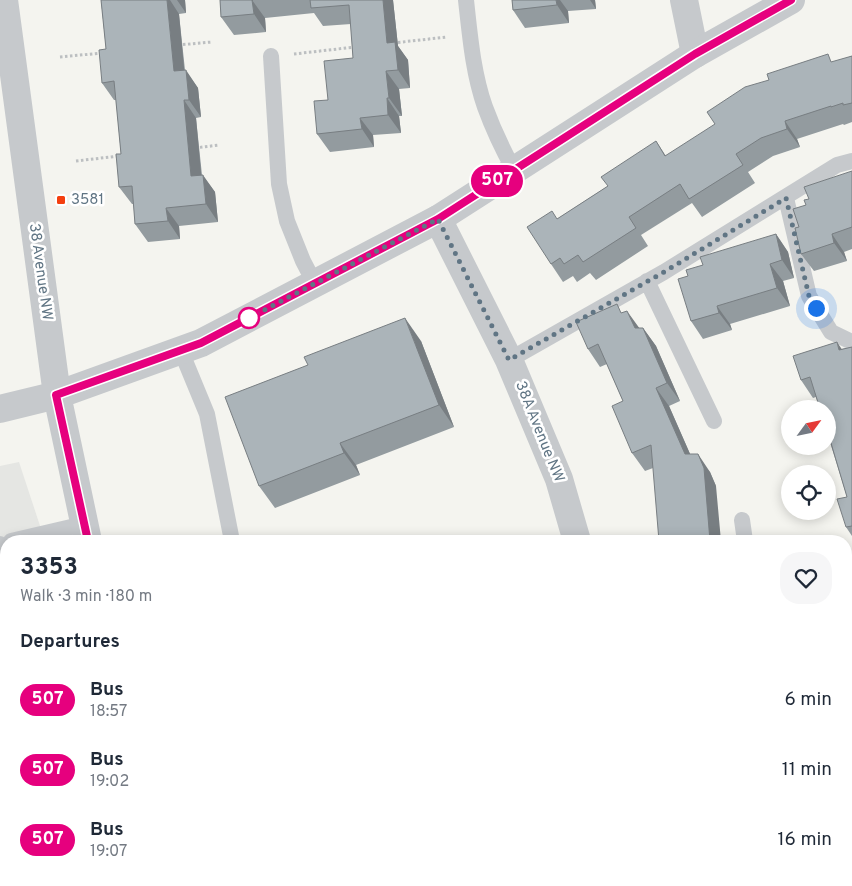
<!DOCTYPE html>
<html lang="en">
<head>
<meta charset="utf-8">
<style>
	body { margin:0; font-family:Overpass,sans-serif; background:#f6f6f7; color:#1f2937; height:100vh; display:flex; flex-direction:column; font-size:19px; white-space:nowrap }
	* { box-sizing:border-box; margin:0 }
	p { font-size:16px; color:#747a83 }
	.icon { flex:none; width:28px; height:28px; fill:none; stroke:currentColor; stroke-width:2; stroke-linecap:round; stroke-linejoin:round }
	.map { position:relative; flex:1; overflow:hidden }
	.sheet { position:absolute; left:0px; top:535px; width:852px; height:351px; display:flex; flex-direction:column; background:#fff; border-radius:20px 20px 0 0; box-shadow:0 2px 12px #0003 }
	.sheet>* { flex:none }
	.badge { padding:0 10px; border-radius:16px; font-size:18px; line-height:32px }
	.needle { width:32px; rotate:57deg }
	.controls { position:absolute; left:781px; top:400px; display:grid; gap:10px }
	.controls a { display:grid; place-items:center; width:55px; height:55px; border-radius:50%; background:#fff; box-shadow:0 2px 12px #0003; font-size:25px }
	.you { position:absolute; width:25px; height:25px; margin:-12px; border:4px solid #fff; border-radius:50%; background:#1a73e8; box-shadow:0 0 0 8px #1a73e833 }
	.map>.badge { position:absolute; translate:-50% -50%; box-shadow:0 0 0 2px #fff }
	h2 { padding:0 20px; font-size:19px; line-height:45px }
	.round { display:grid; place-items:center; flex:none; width:52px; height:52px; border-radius:20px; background:#f6f6f7 }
	.summary { display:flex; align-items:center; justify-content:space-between; height:85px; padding:0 20px }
	h1 { font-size:24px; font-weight:700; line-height:38px }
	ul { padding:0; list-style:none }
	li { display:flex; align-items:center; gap:15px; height:70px; padding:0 20px }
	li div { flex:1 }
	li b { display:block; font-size:19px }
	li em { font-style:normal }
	li .badge { min-width:55px; font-weight:700; text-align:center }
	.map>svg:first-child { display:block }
	.built { fill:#e5e6e3 }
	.grass { fill:#d5dcd0 }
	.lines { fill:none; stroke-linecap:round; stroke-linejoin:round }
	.path { stroke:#bcbfc1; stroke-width:3; stroke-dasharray:2.5 2.5; stroke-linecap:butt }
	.service { stroke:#c6c9cc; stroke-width:16 }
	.minor { stroke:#c6c9cc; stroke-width:28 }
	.tertiary { stroke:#c6c9cc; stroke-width:28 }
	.wall { fill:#939b9f }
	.shaded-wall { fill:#787e82 }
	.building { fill:#abb4b9; stroke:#787e82 }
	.line-casing { stroke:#fff; stroke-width:11 }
	.line { stroke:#e6007e; stroke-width:8 }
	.walk { stroke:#607584; stroke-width:5; stroke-dasharray:0 9 }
	.poi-dot { fill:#f43f0f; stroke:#fff; stroke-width:2 }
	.stop-dot { fill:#fff; stroke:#e6007e; stroke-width:2.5 }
	.labels { text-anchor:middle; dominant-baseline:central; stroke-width:5; stroke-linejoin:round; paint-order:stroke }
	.poi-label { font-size:15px; fill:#607584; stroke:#fff; text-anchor:start }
	.street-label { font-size:15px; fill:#607584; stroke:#fff }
</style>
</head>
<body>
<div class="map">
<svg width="852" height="886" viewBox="0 0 852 886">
	<rect width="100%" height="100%" fill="#f4f4ef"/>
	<path class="built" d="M19,462L45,541H6V699L0,698V466Z"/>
	<path class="grass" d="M0,698L6,699V826L0,825Z
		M846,809H852V886H654L655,880H846Z
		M361,880H592V886H418Z"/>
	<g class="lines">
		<path class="path" d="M393,43L447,37
			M178,45L212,42
			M294,54L355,47
			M60,57L102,53
			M195,148L219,145
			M76,161L119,156"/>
		<path class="service" d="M466,0C470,36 473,73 485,107C493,129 503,150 514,170
			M271,56L279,184L287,221L303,261L315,284
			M786,198L809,296L831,332L852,342
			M647,281L714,421
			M181,351L207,414L232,541
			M509,360L664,272L837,165L852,161
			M742,520L745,541
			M11,541L84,524
			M0,544L6,581
			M0,650H6"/>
		<path class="minor" d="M684,0L695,54
			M438,219L509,360L559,479L577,541
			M612,886L613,880"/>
		<path class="tertiary" d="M4,0L57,395L88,541
			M0,409L57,395L201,343L438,219L695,54L791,0
			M160,880L162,886"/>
	</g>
	<path class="wall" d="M101,0H187H185L186,13L179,14L185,70L198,88L201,117L196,118L202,175L215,192L218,222L179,226L180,239L148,242L135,224L134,204H132L119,187L121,154L116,100H114L102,83L106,49Z
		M220,0H393L398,46L408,60L410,88L399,89L402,116H399L401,133L373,135L374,147L330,152L317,134L328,100L353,58L351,24L323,26L314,13L265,18L266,32L234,35L221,17Z
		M512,0H595L596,9L568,11L569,23L525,28L513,10Z
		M852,56V122L844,125L843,124L797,139L800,147L773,156L748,172L755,183L702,217L692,203L641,235L648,246L596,280L590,273L577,282L573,276L563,282L551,264L557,219L608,186L656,141L666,156L834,62Z
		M852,171V249L844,252L847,261L814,271L801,254L799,227L806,205Z
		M776,234L788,252L794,278L783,281L790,306L730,324L732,330L703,339L691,321L688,276L703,265Z
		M623,312L639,328H643L656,346L680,401L669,406L690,454L710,472L716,486L653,468L645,471L632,453L623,401L607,364L600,367L588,349Z
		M421,341L454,427L356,465L360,475L275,508L259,486Z
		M852,347V536L846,527L847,497L816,397L813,398L801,380L842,349Z
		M852,557V632L846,634V559Z
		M0,585L4,591L6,603V628L0,629Z
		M846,678L852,679V749H846Z"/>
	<path class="shaded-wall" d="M167,0H170L179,14L186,89L174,71Z
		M177,0H185L186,13Z
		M252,0L265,18L266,32L254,14Z
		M383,0H393L398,46L408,60L410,88L398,70L387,43Z
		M556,0H560L568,11L569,23L557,5Z
		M590,0H595L596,9Z
		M186,70L198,88L201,117L189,100Z
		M386,71L399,89L402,116L389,98Z
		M387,98L399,116L401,133L388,115Z
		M184,100L196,118L203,194L191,176Z
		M360,118L373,135L374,147L362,129Z
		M785,121L797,139L800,147L787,129Z
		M203,175L215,192L218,222L206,204Z
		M166,208L179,226L180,239L168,221Z
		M776,234L788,252L794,278L782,260Z
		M832,234L844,252L847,261L834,243Z
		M770,264L783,281L790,306L777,288Z
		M717,306L730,324L732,330L719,313Z
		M627,311L640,329L635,328Z
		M405,318L421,341L454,427L439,405Z
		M643,328L656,346L680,401L667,383Z
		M837,342L849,360L839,350Z
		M656,388L669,406L698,472L685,454Z
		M340,443L356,465L360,475L344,453Z
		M698,454L710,472L716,486L721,541H710Z
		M0,585L4,591L6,603V620L0,611Z
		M57,880H66V886H57Z"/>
	<path class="building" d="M101,0H167L174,71L186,70L189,100H184L191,176L203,175L206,204L166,208L168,221L135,224L132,186L119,187L116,154H121L114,81L102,83L99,50L106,49Z
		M220,0H253H252L254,14L221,17Z
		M310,0H383L387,43L395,42L398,70L386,71L389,98H387L388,115L360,118L362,129L317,134L314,101L328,100L324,61L353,58L349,5L311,8Z
		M512,0H556L557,5L513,10Z
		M828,54L831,62L852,56V103L843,105V103L831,107V106L785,121L787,129L761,138L736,154L743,165L689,199L680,184L629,217L636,228L583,262L578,255L564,264L560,258L551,264L527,227L552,211L557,219L608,186L601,177L656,141L665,156L715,124L707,112L745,87L769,80L767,74Z
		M852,171V227L832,234L834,243L801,254L795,228L799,227L793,209L806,205L804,200L809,199L804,187Z
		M776,234L782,260L770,264L777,288L717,306L719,313L691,321L678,279L688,276L686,270L703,265L700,257Z
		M617,304L621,313L627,311L635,328H643L667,383L656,388L685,454H698L704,468L710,541H659L651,445L632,453L612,406L623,401L598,344L588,349L576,322Z
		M405,318L439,405L340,443L344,453L259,486L225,397L308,365L304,357Z
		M837,342L839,350L852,347V526L846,527L837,499L847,497L828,433V409H820L810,377L801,380L793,356Z
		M852,557V611L846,612V559Z
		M846,678L852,679V729L846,728Z
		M6,876V880H57V886H0V877Z
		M648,880H652L671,886H650Z"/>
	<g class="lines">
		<g class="line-casing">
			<path id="line" d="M88,541L56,395L201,343L438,219L695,54L791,0"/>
		</g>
		<use href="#line" class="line"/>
		<path class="walk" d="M249,318L438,219L509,360L664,272L786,198L809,296L816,308"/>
	</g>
	<rect class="poi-dot" x="56" y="195" width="10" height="10" rx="2.5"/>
	<circle class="stop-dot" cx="249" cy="318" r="10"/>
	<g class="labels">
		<g class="poi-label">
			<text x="71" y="200">3581</text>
		</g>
		<g class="street-label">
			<text transform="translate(40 272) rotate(82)">38 Avenue NW</text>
			<text transform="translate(539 432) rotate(68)">38A Avenue NW</text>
		</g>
	</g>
</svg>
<div class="controls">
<a><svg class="needle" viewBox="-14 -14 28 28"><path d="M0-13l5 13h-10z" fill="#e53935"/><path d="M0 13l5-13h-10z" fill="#747a83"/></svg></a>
<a><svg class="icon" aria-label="locate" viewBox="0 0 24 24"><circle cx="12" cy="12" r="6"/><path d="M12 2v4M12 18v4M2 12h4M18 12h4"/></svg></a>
</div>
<div class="you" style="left:816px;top:308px"></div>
<b class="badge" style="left:497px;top:181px;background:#e6007e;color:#fff">507</b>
<section class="sheet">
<div class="summary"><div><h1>3353</h1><p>Walk · 3 min · 180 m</p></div><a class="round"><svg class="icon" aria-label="heart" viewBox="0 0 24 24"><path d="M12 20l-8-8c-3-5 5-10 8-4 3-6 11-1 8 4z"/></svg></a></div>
<h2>Departures</h2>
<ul>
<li><span class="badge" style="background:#e6007e;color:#fff">507</span><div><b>Bus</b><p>18:57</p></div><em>6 min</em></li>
<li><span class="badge" style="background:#e6007e;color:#fff">507</span><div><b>Bus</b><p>19:02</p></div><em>11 min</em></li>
<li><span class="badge" style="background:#e6007e;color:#fff">507</span><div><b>Bus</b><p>19:07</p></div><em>16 min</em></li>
</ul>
</section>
</div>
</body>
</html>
